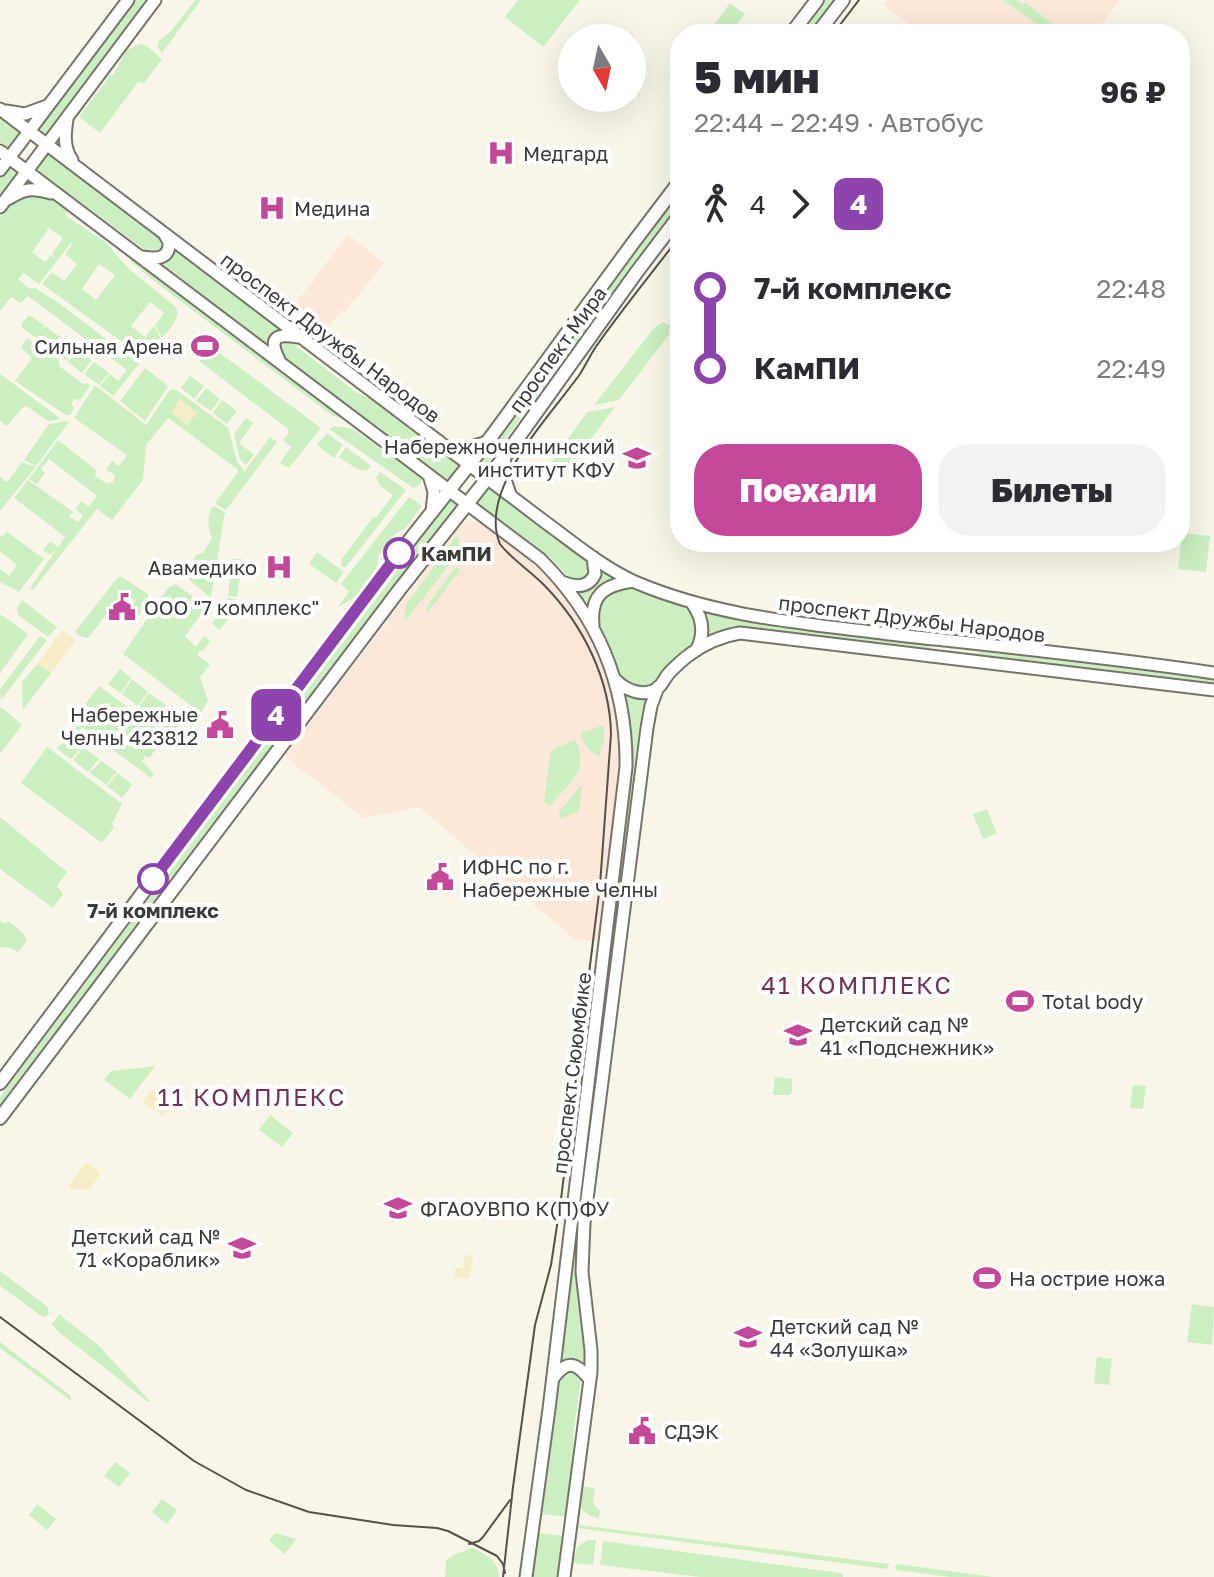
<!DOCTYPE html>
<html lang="ru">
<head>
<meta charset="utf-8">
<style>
	body { margin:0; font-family:"Golos Text",sans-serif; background:#f2f2f3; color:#2b2b33; height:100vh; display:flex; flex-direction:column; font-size:30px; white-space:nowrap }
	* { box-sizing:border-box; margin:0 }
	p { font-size:26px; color:#7c7c81 }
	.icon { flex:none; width:44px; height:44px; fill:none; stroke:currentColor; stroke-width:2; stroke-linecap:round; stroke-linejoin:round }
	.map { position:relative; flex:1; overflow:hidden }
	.side { position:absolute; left:670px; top:24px; width:520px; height:528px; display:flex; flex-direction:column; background:#fff; border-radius:32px; box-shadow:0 8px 32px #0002 }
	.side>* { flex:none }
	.badge { padding:0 16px; border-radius:12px; font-size:28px; line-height:52px }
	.needle { width:52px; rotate:171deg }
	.controls { position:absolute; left:558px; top:24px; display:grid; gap:16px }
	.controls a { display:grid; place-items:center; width:88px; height:88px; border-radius:50%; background:#fff; box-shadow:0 8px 32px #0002; font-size:40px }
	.map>.badge { position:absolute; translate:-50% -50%; box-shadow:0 0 0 4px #fff }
	.legs { display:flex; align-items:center; gap:12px; height:88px; padding:0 24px; font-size:26px }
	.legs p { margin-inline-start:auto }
	.headline { display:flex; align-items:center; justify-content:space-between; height:136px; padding:0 24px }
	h1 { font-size:44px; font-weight:800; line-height:60px }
	.cta { display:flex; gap:16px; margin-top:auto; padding:16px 24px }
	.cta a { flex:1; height:92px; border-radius:32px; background:#c44899; color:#fff; font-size:32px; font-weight:800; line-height:92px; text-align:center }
	.cta a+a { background:#f2f2f3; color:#2b2b33 }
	ul { padding:0 24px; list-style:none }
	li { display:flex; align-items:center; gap:28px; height:80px; font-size:30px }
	li i { display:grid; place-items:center; width:12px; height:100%; margin:0 10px; background:currentColor }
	li i::after { content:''; width:20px; height:20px; margin:-10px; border:6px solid; border-radius:50%; background:#fff }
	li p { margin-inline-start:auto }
	li:first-child i { background:linear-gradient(#0000 50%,currentColor 0) }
	li:last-child i { background:linear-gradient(currentColor 50%,#0000 0) }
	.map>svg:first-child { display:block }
	.commercial { fill:#fbe8d8 }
	.green { fill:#cbefc1; fill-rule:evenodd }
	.sand { fill:#f6ecc6 }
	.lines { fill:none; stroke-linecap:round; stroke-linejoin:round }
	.secondary-casing { stroke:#767368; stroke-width:15 }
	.primary-casing { stroke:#767368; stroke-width:16 }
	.secondary { stroke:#fff; stroke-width:11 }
	.primary { stroke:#fff; stroke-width:12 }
	.tram { stroke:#53514b; stroke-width:2 }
	.line-1-casing { stroke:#fff; stroke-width:18 }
	.line-1 { stroke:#8e44ad; stroke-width:12 }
	.stop-1-dot { fill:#fff; stroke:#8e44ad; stroke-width:4 }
	.labels { text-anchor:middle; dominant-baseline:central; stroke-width:8; stroke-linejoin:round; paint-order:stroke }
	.poi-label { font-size:20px; fill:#3c3a35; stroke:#fff; text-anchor:start }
	.street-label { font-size:20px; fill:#3c3a35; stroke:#fff }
	.stop-label { font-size:20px; font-weight:bold; fill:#3c3a35; stroke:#fff; text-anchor:start }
	.quarter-label { font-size:24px; letter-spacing:2px; fill:#6f3259; stroke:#fff }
</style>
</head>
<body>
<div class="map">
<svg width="1214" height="1577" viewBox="0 0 1214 1577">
	<rect width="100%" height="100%" fill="#f9f6e9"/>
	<path class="commercial" d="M888,0H1120L1094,34H922L884,5Z
		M348,235L385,263L344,312L341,311L328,328L295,304Z
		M474,520L480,521L529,559L564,595L596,642L613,692L621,738L613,819V841L600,942L575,939L419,807L364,818L284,756L458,529L464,523Z"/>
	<path class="green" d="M135,0H149L45,137L36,131Z
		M195,0H201L162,53L158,48V42L171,31Z
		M518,0H580L543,47L505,17Z
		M825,0H837L811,34H799Z
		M1003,0H1016L1023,5L1025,2L1052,24L1047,31Z
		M730,3L745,14L730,34H725L714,25Z
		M141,44L147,46L162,59L144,83L138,82L100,133L79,117L111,75H113L127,50Z
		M0,116L22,133L10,149L0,142Z
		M47,152L163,237L166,249L152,255L34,168Z
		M11,164L20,170L0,197V179Z
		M40,192L68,211L65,215L105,242L130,270L176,307C181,319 169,329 162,338L155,325L164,313L150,302L131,326L145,337L154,326L161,339L143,357L42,284L52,272L64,281L77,264L65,254L72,245L71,243L39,284L23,273L18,279L30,289L35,288L60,304L139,364L113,396L100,386L110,374L118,381L127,370L28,296L21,303L11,297L0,311V218L15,198ZM49,228L63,238L52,254L56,259L51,255L45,262L32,252ZM99,264L115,275L96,300L82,289Z
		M680,192V208L485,466L478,460Z
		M172,245L258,310L280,331L270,338L268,345L160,262Z
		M122,250L348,419L333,416L158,284L135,265Z
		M29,315L44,325L40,331L45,326L60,337L51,348L22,328V323Z
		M663,322L674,328L619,400L594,405L654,328Z
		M27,338L59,360V366L83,384L87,383L90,386L80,400L74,399L71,403L74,408L70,415H66L15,381L32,358L21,348Z
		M61,338L77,349L67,361L52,349Z
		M288,340L356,392L380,404L462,465L449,482L282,356L279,343Z
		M213,348L321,428L289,468L280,463L291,447L283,440L289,433L287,428L199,361L208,356Z
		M78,350L92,360L82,373L68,362Z
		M94,362L109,373L99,385L84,374Z
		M145,368L168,386L145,421L120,401Z
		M0,374L7,379L61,419L48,421L28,407L24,406L7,426L0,421Z
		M190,376L204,386L194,399L181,388Z
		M95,385L146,425L169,391L173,389L178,391L228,428L237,462L243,468L244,472L270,437L277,442L226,510L215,503L238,472L237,469L168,418L146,445L143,480L115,516L112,520L97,509L33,590L30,588L56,550L50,555L43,550L50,541L58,547L65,537L14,498L28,480L73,512L69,516L78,522L83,515L75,509L82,501L89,507L97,496L49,459L41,469L45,473L37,484L29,479L58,440L96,470L95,476L106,483L113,482L115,475L106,470L112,461L119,466L127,455L74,418Z
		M206,388L220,399L211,411L196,401Z
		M222,400L237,411L227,424L213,413Z
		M615,407L569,468L545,472L587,412Z
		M246,418L253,423L240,442L241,445L254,454L246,465L240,459L234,434Z
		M64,421L69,422L36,466L24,460L48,425Z
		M334,426L349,428L356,431L423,479L417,487L413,488L329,429Z
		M327,433L343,445L334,458L317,445Z
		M346,447L371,466L367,471L357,469L339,457Z
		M22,462L36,467L0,511V477L7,482Z
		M380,472L406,490L346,567H343L341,565V560L373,517L376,518L393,495L380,486L376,477Z
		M486,482L588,562L591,574L581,582L571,580L552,559L473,499Z
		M409,497L422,506L405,529L396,533L379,555L375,576L359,595L338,607L349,592L341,584Z
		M450,498L459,504L0,1107V1097L8,1086Z
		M213,506L225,512L211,598L183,575L196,555L203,553L212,538C208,528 206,516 213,506Z
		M7,532L44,559L19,592L0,582V569L9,576L17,565L0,551V536L2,537Z
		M1182,533L1210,536L1206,572L1178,569Z
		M457,535L465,561L457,555L406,620L404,617L406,605Z
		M317,552L344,572L336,583L309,564Z
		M233,559H242L237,597L228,596L230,579L236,578L230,577Z
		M458,567L461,569L427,614V606L454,569Z
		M600,568L616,578C601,583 593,591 588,606L575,591Z
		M120,576L148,594L149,600L138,616L129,610L135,601L123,593L88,638L79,636L75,632L114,582Z
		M175,584L207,606L185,636L196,647L204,636L210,641L204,650L198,652V656L210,664L200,677L208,701L201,713L123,654L168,588Z
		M629,586L686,608L694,615L695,622L696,634L690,646L669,665L655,681L646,685H633L622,678L600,626L599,612L605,597L609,593Z
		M227,598L236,599L233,614L219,630L212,623L223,609Z
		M22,600L57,627L48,637L18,615L17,609Z
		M705,613C749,623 794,629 839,634C870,637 908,636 936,650L738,627L721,630L708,636V628Z
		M0,614L28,634L0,673Z
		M40,636L47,640L1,700L0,689Z
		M946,650L973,653L993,652L1214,678V684L945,652Z
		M37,664L51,673L23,710L22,682Z
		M120,669L131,678L121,693L108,684Z
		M132,679L148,692L138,706L122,694Z
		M99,686L167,736L149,758L145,756L142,761L154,774L151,778L82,727L73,738L83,746L71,759L57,749L78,725L73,720Z
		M149,693L166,705L156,720L139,707Z
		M624,693L635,697H647L639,728L575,1262L586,1370L560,1366L631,773V743Z
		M167,706L182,718L172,734L158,721Z
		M1,707L22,725L0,754V709Z
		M604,725V745H601L600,757C589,751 584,745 580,733Z
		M575,740C590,771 569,783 550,806L544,802L550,754L555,748Z
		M47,747L122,804L112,824L114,827L102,843L21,783Z
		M84,747L99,759L88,772L73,760Z
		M101,761L117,772L106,785L90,773Z
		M118,773L132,785L122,798L107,786Z
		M582,784L579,811L562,819L558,813Z
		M987,809L997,833L983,839L973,814Z
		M0,817L67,872L57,886L63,894L53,908L0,869Z
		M0,921L5,924L9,921L23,933L27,941L18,952L11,948L0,947Z
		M155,1066L130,1099L104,1080L111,1071Z
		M775,1077L792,1079V1092L789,1095H773Z
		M1133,1085L1146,1086L1143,1109L1130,1108Z
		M270,1115L293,1133L282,1147L259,1130Z
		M0,1271L48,1307L49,1314L45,1317L40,1315L0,1286Z
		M1192,1304L1214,1307L1212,1345L1187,1342Z
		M59,1314L98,1345L150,1401L148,1402L59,1332L51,1324L55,1321Z
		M0,1342L71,1396V1401L0,1348Z
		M1097,1357L1112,1359L1109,1385L1094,1383Z
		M566,1368L581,1375V1379L573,1437L574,1458L567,1517L542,1514L560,1376Z
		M115,1462L130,1473L119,1487L104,1476Z
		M581,1486L595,1488L593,1503L600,1511L599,1519C578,1512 578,1506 581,1486Z
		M162,1499L177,1510L167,1524L152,1512Z
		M37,1504L56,1519L47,1530L29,1515Z
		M578,1525L889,1564L887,1569L578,1528Z
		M275,1533L296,1539L285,1554L269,1541Z
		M537,1533L563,1536L557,1577H532Z
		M588,1540H596L593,1565L573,1563L577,1547Z
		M603,1541L841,1573L843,1575V1577H700L600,1565Z
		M473,1548C487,1555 498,1560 499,1577H445L446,1560L458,1553Z
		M897,1564L993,1577H996H950L897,1570L895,1568Z"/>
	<path class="sand" d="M180,399L197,413L187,425L171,412Z
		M62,630L76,640L51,673L37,664Z
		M152,1090L172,1105L163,1116L142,1102Z
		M86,1162L101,1173L90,1189H72L69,1186Z
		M465,1255L473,1256L469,1279L454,1277L455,1268H463Z"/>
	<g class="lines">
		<g class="secondary-casing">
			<path id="secondary" d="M0,109L545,522C574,543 602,567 635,582C717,617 802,623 889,634C997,646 1106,657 1214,673
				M6,111L25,114L47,106
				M67,119C65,133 63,147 72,160
				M0,151L540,559C598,616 627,685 626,767L549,1409L526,1577
				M0,170L128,0
				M8,199C25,188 32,188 51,193
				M0,207L155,0
				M142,257C155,259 170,260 169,242L165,235
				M279,360C268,338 276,333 298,337
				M449,448L465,449L487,442
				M505,456L503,474L510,494
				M429,475L434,492L432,512
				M562,582C575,587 588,589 595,574L593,557
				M692,603C703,618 705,633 697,649
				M593,625C590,594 605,585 633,581
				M614,678C624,690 645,699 659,687C663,683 666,676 670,672C676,666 682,660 689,655C705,643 721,636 740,633L1214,690
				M554,1377C568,1359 577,1363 590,1380
				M564,1577L591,1372V1350L582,1272L584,1223L647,728L651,706L658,687"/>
		</g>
		<g class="primary-casing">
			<path id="primary" d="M791,34L817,0
				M817,34L843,0
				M0,1083L364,598L491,437L633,243L680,181
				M0,1118L400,589L505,456L636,273L680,215"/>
		</g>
		<use href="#secondary" class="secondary"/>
		<use href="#primary" class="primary"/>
		<path class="tram" d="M833,34L859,0
			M0,1317L194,1461L246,1490L309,1512L393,1525L437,1528L448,1531L497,1556L503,1564L505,1573
			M469,1544L479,1541L483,1537L510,1500
			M503,1577L513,1487L535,1325L551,1265L561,1199L600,885L611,734C610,679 583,625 545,586C531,571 512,560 500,544C477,490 551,415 580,374C585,366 590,356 595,348C622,309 652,273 680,236"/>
	</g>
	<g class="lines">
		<g class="line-1-casing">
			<path id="line-1" d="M153,879L399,553"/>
		</g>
		<use href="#line-1" class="line-1"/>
	</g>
	<defs>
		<g id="hospital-bare" transform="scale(2.16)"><path d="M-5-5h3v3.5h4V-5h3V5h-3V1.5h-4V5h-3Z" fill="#c44899" stroke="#fff" stroke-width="2.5" paint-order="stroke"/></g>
		<g id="stadium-bare" transform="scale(2.16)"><path d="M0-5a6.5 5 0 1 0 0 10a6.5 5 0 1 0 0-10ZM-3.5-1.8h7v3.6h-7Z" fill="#c44899" stroke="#fff" stroke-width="2.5" paint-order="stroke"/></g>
		<g id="university-bare" transform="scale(2.16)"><path d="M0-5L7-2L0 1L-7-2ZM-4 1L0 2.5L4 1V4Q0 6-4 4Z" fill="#c44899" stroke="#fff" stroke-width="2.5" paint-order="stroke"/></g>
		<g id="civic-bare" transform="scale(2.16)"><path d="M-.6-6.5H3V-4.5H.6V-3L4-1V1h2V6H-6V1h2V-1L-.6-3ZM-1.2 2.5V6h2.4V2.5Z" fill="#c44899" stroke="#fff" stroke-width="2.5" paint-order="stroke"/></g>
		<g id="school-bare" transform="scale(2.16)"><path d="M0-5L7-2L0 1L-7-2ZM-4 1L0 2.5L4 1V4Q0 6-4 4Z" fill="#c44899" stroke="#fff" stroke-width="2.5" paint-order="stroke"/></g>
	</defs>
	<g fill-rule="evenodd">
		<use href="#hospital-bare" x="501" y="153"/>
		<use href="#hospital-bare" x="272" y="208"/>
		<use href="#stadium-bare" x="205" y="346"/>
		<use href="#university-bare" x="637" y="458"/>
		<use href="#hospital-bare" x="279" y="567"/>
		<use href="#civic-bare" x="122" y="607"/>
		<use href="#civic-bare" x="220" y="725"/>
		<use href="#civic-bare" x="440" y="877"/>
		<use href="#stadium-bare" x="1020" y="1001"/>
		<use href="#school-bare" x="798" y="1035"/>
		<use href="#university-bare" x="398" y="1208"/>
		<use href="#school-bare" x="242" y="1248"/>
		<use href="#stadium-bare" x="987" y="1278"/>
		<use href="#school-bare" x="748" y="1337"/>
		<use href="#civic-bare" x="642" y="1431"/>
	</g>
	<g class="stop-1-dot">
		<circle cx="399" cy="553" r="14"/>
		<circle cx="153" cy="879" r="14"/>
	</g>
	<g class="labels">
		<g class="poi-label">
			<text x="523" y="153">Медгард</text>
			<text x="294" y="208">Медина</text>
			<text x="183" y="346" text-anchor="end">Сильная Арена</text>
			<text x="615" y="446" text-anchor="end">Набережночелнинский<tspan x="615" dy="23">институт КФУ</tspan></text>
			<text x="257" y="567" text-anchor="end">Авамедико</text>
			<text x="144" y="607">ООО "7 комплекс"</text>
			<text x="198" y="714" text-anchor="end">Набережные<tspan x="198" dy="23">Челны 423812</tspan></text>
			<text x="462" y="866">ИФНС по г.<tspan x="462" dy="23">Набережные Челны</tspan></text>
			<text x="1042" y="1001">Total body</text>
			<text x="820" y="1024">Детский сад №<tspan x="820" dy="23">41 «Подснежник»</tspan></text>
			<text x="420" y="1208">ФГАОУВПО К(П)ФУ</text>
			<text x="220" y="1236" text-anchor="end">Детский сад №<tspan x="220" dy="23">71 «Кораблик»</tspan></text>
			<text x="1009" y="1278">На острие ножа</text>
			<text x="770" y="1326">Детский сад №<tspan x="770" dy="23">44 «Золушка»</tspan></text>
			<text x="664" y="1431">СДЭК</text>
		</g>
		<g class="street-label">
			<text transform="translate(331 337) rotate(37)">проспект Дружбы Народов</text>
			<text transform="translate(557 349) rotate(-54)">проспект Мира</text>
			<text transform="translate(912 618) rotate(7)">проспект Дружбы Народов</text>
			<text transform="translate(571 1073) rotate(-83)">проспект Сююмбике</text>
		</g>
		<g class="stop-label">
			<text x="421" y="553">КамПИ</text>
			<text x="153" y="910" text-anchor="middle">7-й комплекс</text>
		</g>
		<g class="quarter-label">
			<text x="857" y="984">41 КОМПЛЕКС</text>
			<text x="252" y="1096">11 КОМПЛЕКС</text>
		</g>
	</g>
</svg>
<div class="controls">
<a><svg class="needle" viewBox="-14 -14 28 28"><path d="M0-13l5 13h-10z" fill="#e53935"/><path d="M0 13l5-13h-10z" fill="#7c7c81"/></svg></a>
</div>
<b class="badge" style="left:276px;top:715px;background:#8e44ad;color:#fff">4</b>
<section class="side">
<div class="headline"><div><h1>5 мин</h1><p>22:44 – 22:49 · Автобус</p></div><b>96 ₽</b></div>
<div class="legs"><svg class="icon" aria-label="walk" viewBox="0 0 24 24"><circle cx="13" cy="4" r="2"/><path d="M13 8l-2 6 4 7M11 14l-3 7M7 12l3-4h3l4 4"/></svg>4<svg class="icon" aria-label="forward" viewBox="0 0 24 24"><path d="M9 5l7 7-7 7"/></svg><b class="badge" style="background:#8e44ad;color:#fff">4</b></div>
<ul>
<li><i style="color:#8e44ad"></i><b>7-й комплекс</b><p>22:48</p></li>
<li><i style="color:#8e44ad"></i><b>КамПИ</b><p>22:49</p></li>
</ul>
<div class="cta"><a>Поехали</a><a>Билеты</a></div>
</section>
</div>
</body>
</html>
